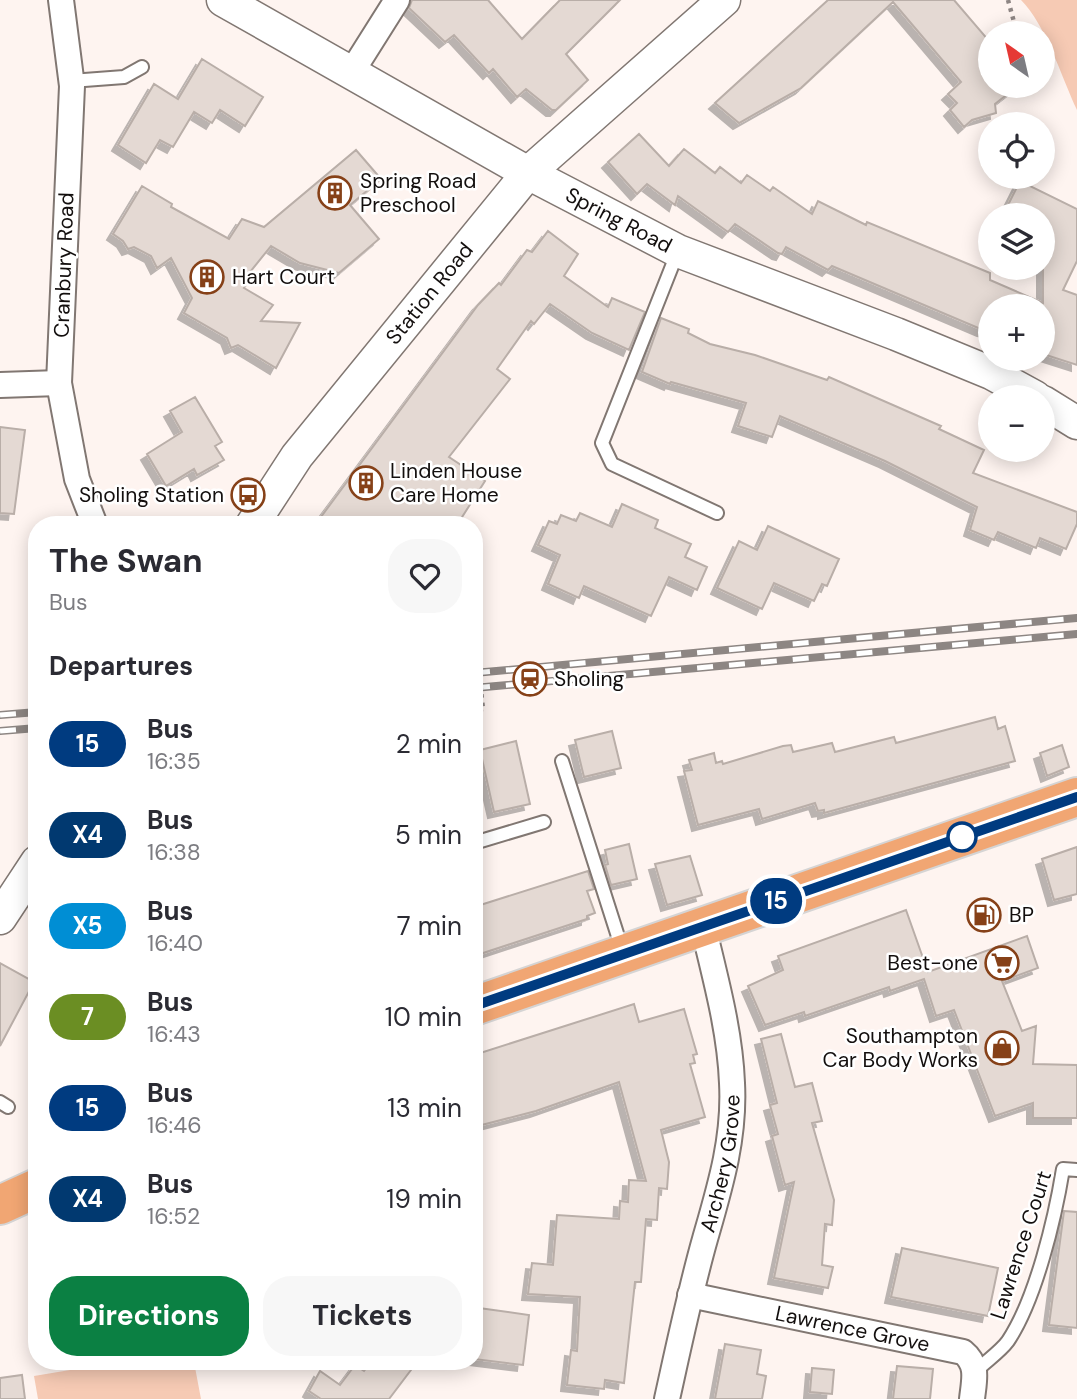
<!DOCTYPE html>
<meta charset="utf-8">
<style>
body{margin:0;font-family:"DM Sans",sans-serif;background:#f7f7f7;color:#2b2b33;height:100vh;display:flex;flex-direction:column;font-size:26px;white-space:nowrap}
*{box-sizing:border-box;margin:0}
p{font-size:23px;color:#7c7c81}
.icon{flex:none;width:38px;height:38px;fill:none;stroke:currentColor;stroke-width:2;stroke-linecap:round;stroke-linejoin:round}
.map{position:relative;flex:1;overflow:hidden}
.details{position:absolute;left:28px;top:516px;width:455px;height:854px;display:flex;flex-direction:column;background:#fff;border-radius:28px;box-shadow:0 4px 18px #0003}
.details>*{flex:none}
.badge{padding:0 14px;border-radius:23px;font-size:24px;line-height:46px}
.needle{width:46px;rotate:326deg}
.buttons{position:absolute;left:978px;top:21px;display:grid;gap:14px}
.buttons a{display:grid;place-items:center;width:77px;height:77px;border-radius:50%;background:#fff;box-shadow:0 4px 18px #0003;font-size:35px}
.map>.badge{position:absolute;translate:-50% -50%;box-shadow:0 0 0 4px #fff}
h2{padding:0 21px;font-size:26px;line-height:63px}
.round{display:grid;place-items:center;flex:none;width:74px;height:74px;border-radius:28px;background:#f7f7f7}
.overview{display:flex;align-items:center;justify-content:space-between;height:119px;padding:0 21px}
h1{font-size:33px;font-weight:700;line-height:52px}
.button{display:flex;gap:14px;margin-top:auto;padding:14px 21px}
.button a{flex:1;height:80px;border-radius:28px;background:#0b8043;color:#fff;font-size:28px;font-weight:700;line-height:80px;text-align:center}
.button a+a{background:#f7f7f7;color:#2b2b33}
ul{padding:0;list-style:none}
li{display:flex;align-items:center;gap:21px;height:91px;padding:0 21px}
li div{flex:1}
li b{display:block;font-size:26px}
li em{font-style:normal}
li .badge{min-width:77px;font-weight:700;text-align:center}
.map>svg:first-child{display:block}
.green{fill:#f6cab4}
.building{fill:#e4d9d3;stroke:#b9aea8;stroke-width:2;filter:url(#shadow)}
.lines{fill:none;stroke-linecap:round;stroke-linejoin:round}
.service-casing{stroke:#817772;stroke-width:16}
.minor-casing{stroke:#817772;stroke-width:28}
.tertiary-casing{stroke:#817772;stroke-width:35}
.primary-casing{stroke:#d5d4d4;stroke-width:42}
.path{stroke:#8e8684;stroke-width:4.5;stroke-dasharray:3.5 5;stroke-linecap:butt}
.service{stroke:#fff;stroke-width:12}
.minor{stroke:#fff;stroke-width:24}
.tertiary{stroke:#fff;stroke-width:32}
.primary{stroke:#f1a673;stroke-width:38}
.rail-casing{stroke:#8d8683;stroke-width:8}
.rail{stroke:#fff;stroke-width:5;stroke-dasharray:16;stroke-linecap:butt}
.path-bridge{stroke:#8e8684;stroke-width:4.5;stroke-dasharray:3.5 5;stroke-linecap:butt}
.line-casing{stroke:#fff;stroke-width:16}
.line{stroke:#003b80;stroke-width:10}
.stop-dot{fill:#fff;stroke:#003b80;stroke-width:3.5}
.labels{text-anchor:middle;stroke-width:5;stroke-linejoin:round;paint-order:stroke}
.poi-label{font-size:21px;fill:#130f0e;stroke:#fff;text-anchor:start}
.street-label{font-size:21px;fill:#130f0e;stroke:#fff}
</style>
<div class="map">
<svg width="1077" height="1399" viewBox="0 0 1077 1399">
<defs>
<filter id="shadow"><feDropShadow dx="-6" dy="6" stdDeviation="0" flood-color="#0004"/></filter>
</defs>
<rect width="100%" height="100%" fill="#fef4f0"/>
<path class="green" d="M1021 0H1077V110C1061 76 1046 25 1021 0Z
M118 1362H194L201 1399H38L34 1376Z"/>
<path class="building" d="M412 0H488L522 39 560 0H620L566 54 588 80 556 110H552L526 89 517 97 493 69 489 73 454 35 445 42 409 8Z
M828 0H954L990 42V86H1018L995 104 996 113 972 120 964 127 950 110 957 103 948 94 961 82 893 2 801 88 739 123 715 103Z
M202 59 263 97 245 126 220 110 212 123 194 112 173 147 160 140 146 163 118 145 154 84 178 99Z
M639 134 669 166 684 149 715 173 720 167 741 183 747 175 770 191 773 187 812 214 818 201 866 225 867 222 990 273V280L1043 303V215H1003L1020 181 1077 209V261L1063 290 1077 295V365L1043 354V306H990V331L983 330 832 266 828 270 786 247 782 254 778 253 735 224 728 232 678 196 675 205 647 184 637 194 608 162Z
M356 150 381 179 350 205 379 239 339 273 300 263 271 246 242 282 246 285 244 288 273 305 261 321 300 323 276 368 238 345 231 348 227 338 184 313 192 298 171 258 157 268 151 256 134 247 128 249 123 241 113 234 142 186 172 204 171 207 229 239 242 219 264 227Z
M548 231 578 254 564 276 608 307 612 298 645 312 629 350 592 333 550 304 534 324 531 321 497 369 510 379 449 457 485 481 457 525H315L478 305 499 283 501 285 527 250 532 252Z
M661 318 689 329 688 333 710 344 755 355 827 380 829 377 941 426 939 429 984 450 973 473 1077 512V524L1066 549 1040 538 1036 548 998 532 994 540 970 530 977 507 885 461 780 416 772 437 738 426 746 403 671 382 670 384 642 372Z
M195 397 222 442 215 446 224 460 197 475 194 469 166 486 147 454 182 432 170 411Z
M0 427 25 430 14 514 0 513Z
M622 504 658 520 655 528 691 544 685 557 707 567 697 590 669 577 651 616 584 586 579 598 548 584 560 555 538 545 549 521 557 524 561 515 576 521 580 513 612 527Z
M768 526 839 559 827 586 822 584 814 601 774 583 762 609 717 588 739 541 757 550Z
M995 717 998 729 1005 726 1015 761 824 813V810L818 811 815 803 762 819 759 809 698 825 684 771 692 770 689 760 714 753 716 763 722 761 723 764 783 746 791 745 793 752 832 743 835 752 894 737 896 743Z
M612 731 621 768 584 777 575 740Z
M516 741 530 804 494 812 480 750Z
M1062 745 1069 767 1047 776 1040 753Z
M629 844 637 879 611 885 605 865 608 864 605 850Z
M1077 847V894L1054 900 1042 859Z
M690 856 702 895 667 905 655 864Z
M588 871 594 889 587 891 595 913 587 916V919L474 956V907Z
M906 910 928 972 1027 936 1038 968 1002 981 1022 1031 1036 1026 1033 1064 1077 1065V1118H1033V1103L995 1116 954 1010 936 1016 924 979 890 991 889 987 805 1016 804 1012 765 1025 748 986 783 970 778 956Z
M0 963 34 982 0 1046Z
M634 1004 639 1022 684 1009 697 1054 693 1055 695 1063 690 1064 705 1117 661 1130 669 1162 667 1189 659 1188 657 1220 646 1219 641 1282H635L624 1383 605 1380 604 1389 567 1385 571 1350 577 1351 580 1297 528 1294 532 1263 553 1265 557 1215 619 1219 620 1201 628 1202 629 1180 646 1181 619 1082 536 1111 474 1127V1055Z
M781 1034 795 1087 812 1083 822 1121 812 1123 834 1200 832 1225 825 1224 822 1265 833 1267 828 1288 774 1278 794 1182 785 1185 772 1136 778 1134 770 1105 777 1103 761 1039Z
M1064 1211 1077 1212V1328L1049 1325Z
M902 1248 998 1268 988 1316 891 1297Z
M479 1308 529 1315 523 1365 474 1359Z
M725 1344 761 1350 757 1374 766 1376 762 1399H715Z
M371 1362H417L389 1399H321L309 1391 320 1371 340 1385 355 1365 364 1371Z
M897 1366 933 1369 930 1399H893Z
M812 1368 834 1370 832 1394 810 1392Z
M22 1375 25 1399H0V1378Z"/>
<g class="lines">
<defs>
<path id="service" d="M71 81 124 77 142 67
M678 251 602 443 612 464 717 513
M562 761 622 949
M474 843 544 822
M0 1102 8 1107
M976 1371C986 1361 1000 1352 1008 1341 1036 1299 1055 1218 1063 1169L1077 1170"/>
<g id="minor">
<path d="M61 0 72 86 59 383 77 479 95 525"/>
<path d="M351 73 397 0"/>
<path d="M0 385 59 383"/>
<path id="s1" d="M690 1295 963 1352C979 1365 974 1380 972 1399"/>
<path id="s2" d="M667 1399C679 1345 690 1292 705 1239 720 1187 735 1138 732 1083 730 1030 715 977 703 926"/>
</g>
<g id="tertiary">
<path id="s3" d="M223 0 528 173 678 251 896 334 991 373 1035 397"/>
<path d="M1043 402 1077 423"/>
<path id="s4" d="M252 525 297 456 528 173 724 0"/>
<path d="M0 918 37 862"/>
</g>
<path id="primary" d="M474 1006 1077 797
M0 1205 37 1188"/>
</defs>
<use href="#service" class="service-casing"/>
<use href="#minor" class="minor-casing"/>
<use href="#tertiary" class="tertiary-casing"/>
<use href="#primary" class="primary-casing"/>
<path class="path" d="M1008 0 1017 33
M474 652H477
M474 710 483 709"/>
<use href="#service" class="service"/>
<use href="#minor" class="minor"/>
<use href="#tertiary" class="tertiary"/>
<use href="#primary" class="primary"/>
<defs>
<path id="rail" d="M474 673 1077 618
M474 688 1077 634
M0 715 37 712
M0 731 37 728"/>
</defs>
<use href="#rail" class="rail-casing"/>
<use href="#rail" class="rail"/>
<path class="path-bridge" d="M477 652 483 709"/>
</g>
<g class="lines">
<defs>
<path id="line" d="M474 1006 1077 797"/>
</defs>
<use href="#line" class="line-casing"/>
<use href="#line" class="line"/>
</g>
<defs>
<symbol id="building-ring" viewBox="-11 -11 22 22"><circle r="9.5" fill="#fff" stroke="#864118" stroke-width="1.5"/><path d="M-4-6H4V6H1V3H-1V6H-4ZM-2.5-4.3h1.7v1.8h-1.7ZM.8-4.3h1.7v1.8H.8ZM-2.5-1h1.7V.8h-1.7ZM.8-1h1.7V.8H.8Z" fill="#864118"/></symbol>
<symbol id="bus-ring" viewBox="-11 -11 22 22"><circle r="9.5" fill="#fff" stroke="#864118" stroke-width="1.5"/><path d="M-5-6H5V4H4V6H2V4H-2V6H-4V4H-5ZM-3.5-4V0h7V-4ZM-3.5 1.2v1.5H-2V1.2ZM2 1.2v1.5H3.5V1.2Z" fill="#864118"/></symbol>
<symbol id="station-ring" viewBox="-11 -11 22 22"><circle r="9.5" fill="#fff" stroke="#864118" stroke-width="1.5"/><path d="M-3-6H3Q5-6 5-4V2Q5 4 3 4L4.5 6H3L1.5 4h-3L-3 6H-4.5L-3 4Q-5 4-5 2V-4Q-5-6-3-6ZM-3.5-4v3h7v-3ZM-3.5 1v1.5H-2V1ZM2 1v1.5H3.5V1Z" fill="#864118"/></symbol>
<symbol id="fuel-ring" viewBox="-11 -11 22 22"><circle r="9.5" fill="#fff" stroke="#864118" stroke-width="1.5"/><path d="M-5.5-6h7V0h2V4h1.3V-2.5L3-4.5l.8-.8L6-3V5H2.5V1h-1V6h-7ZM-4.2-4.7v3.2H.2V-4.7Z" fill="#864118"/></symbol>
<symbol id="supermarket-ring" viewBox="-11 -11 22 22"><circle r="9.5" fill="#fff" stroke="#864118" stroke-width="1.5"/><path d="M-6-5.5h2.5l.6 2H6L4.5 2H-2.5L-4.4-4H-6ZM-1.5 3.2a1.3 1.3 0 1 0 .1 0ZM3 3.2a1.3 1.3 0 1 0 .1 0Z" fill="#864118"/></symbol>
<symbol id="shop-ring" viewBox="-11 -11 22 22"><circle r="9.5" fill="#fff" stroke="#864118" stroke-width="1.5"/><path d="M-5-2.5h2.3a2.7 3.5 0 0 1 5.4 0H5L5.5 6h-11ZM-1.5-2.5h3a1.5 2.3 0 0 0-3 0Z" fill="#864118"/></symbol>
</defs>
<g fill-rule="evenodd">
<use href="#building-ring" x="316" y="174" width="38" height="38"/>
<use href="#building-ring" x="188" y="258" width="38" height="38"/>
<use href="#building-ring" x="347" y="464" width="38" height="38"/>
<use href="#bus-ring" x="229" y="476" width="38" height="38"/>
<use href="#station-ring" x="511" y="660" width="38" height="38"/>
<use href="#fuel-ring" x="965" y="896" width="38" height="38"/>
<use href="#supermarket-ring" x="983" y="944" width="38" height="38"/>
<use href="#shop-ring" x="983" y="1029" width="38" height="38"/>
</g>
<circle class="stop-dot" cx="962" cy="837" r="14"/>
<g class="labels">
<g class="poi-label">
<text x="360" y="188">Spring Road<tspan x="360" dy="24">Preschool</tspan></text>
<text x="232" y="284">Hart Court</text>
<text x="390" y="478">Linden House<tspan x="390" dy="24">Care Home</tspan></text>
<text x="224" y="502" text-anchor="end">Sholing Station</text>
<text x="554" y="686">Sholing</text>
<text x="1009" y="922">BP</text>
<text x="978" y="970" text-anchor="end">Best-one</text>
<text x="978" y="1043" text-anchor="end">Southampton<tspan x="978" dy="24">Car Body Works</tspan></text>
</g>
<g class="street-label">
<text dy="7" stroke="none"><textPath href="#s3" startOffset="453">Spring Road</textPath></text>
<text transform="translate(64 265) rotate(-88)" y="7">Cranbury Road</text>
<text dy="7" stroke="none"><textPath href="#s4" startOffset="292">Station Road</textPath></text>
<text dy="7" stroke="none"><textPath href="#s2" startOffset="242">Archery Grove</textPath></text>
<text transform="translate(1021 1245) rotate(-72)" y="7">Lawrence Court</text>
<text dy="7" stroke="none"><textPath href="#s1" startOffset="166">Lawrence Grove</textPath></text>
</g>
</g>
</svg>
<div class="buttons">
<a><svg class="needle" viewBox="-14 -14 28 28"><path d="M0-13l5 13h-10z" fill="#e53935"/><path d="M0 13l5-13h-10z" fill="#7c7c81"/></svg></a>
<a><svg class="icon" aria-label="locate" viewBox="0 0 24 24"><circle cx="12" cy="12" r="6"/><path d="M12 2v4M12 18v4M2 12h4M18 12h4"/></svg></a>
<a><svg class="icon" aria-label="layers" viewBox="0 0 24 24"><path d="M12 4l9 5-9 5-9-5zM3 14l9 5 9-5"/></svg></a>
<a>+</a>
<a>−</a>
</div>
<b class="badge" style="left:776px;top:901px;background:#003b80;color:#fff">15</b>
<section class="details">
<div class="overview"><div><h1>The Swan</h1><p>Bus</p></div><a class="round"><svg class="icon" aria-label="heart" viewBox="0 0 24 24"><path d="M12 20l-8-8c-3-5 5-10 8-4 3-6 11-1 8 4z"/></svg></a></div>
<h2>Departures</h2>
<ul>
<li><span class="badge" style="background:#003b80;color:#fff">15</span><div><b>Bus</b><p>16:35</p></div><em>2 min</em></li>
<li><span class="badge" style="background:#013970;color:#fff">X4</span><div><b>Bus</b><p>16:38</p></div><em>5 min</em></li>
<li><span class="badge" style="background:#008ed4;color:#fff">X5</span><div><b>Bus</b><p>16:40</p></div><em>7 min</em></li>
<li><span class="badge" style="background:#6b8e23;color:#fff">7</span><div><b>Bus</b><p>16:43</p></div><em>10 min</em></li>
<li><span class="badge" style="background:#003b80;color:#fff">15</span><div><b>Bus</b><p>16:46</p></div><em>13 min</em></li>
<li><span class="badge" style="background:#013970;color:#fff">X4</span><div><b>Bus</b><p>16:52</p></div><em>19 min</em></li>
</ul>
<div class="button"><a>Directions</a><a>Tickets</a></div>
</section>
</div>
